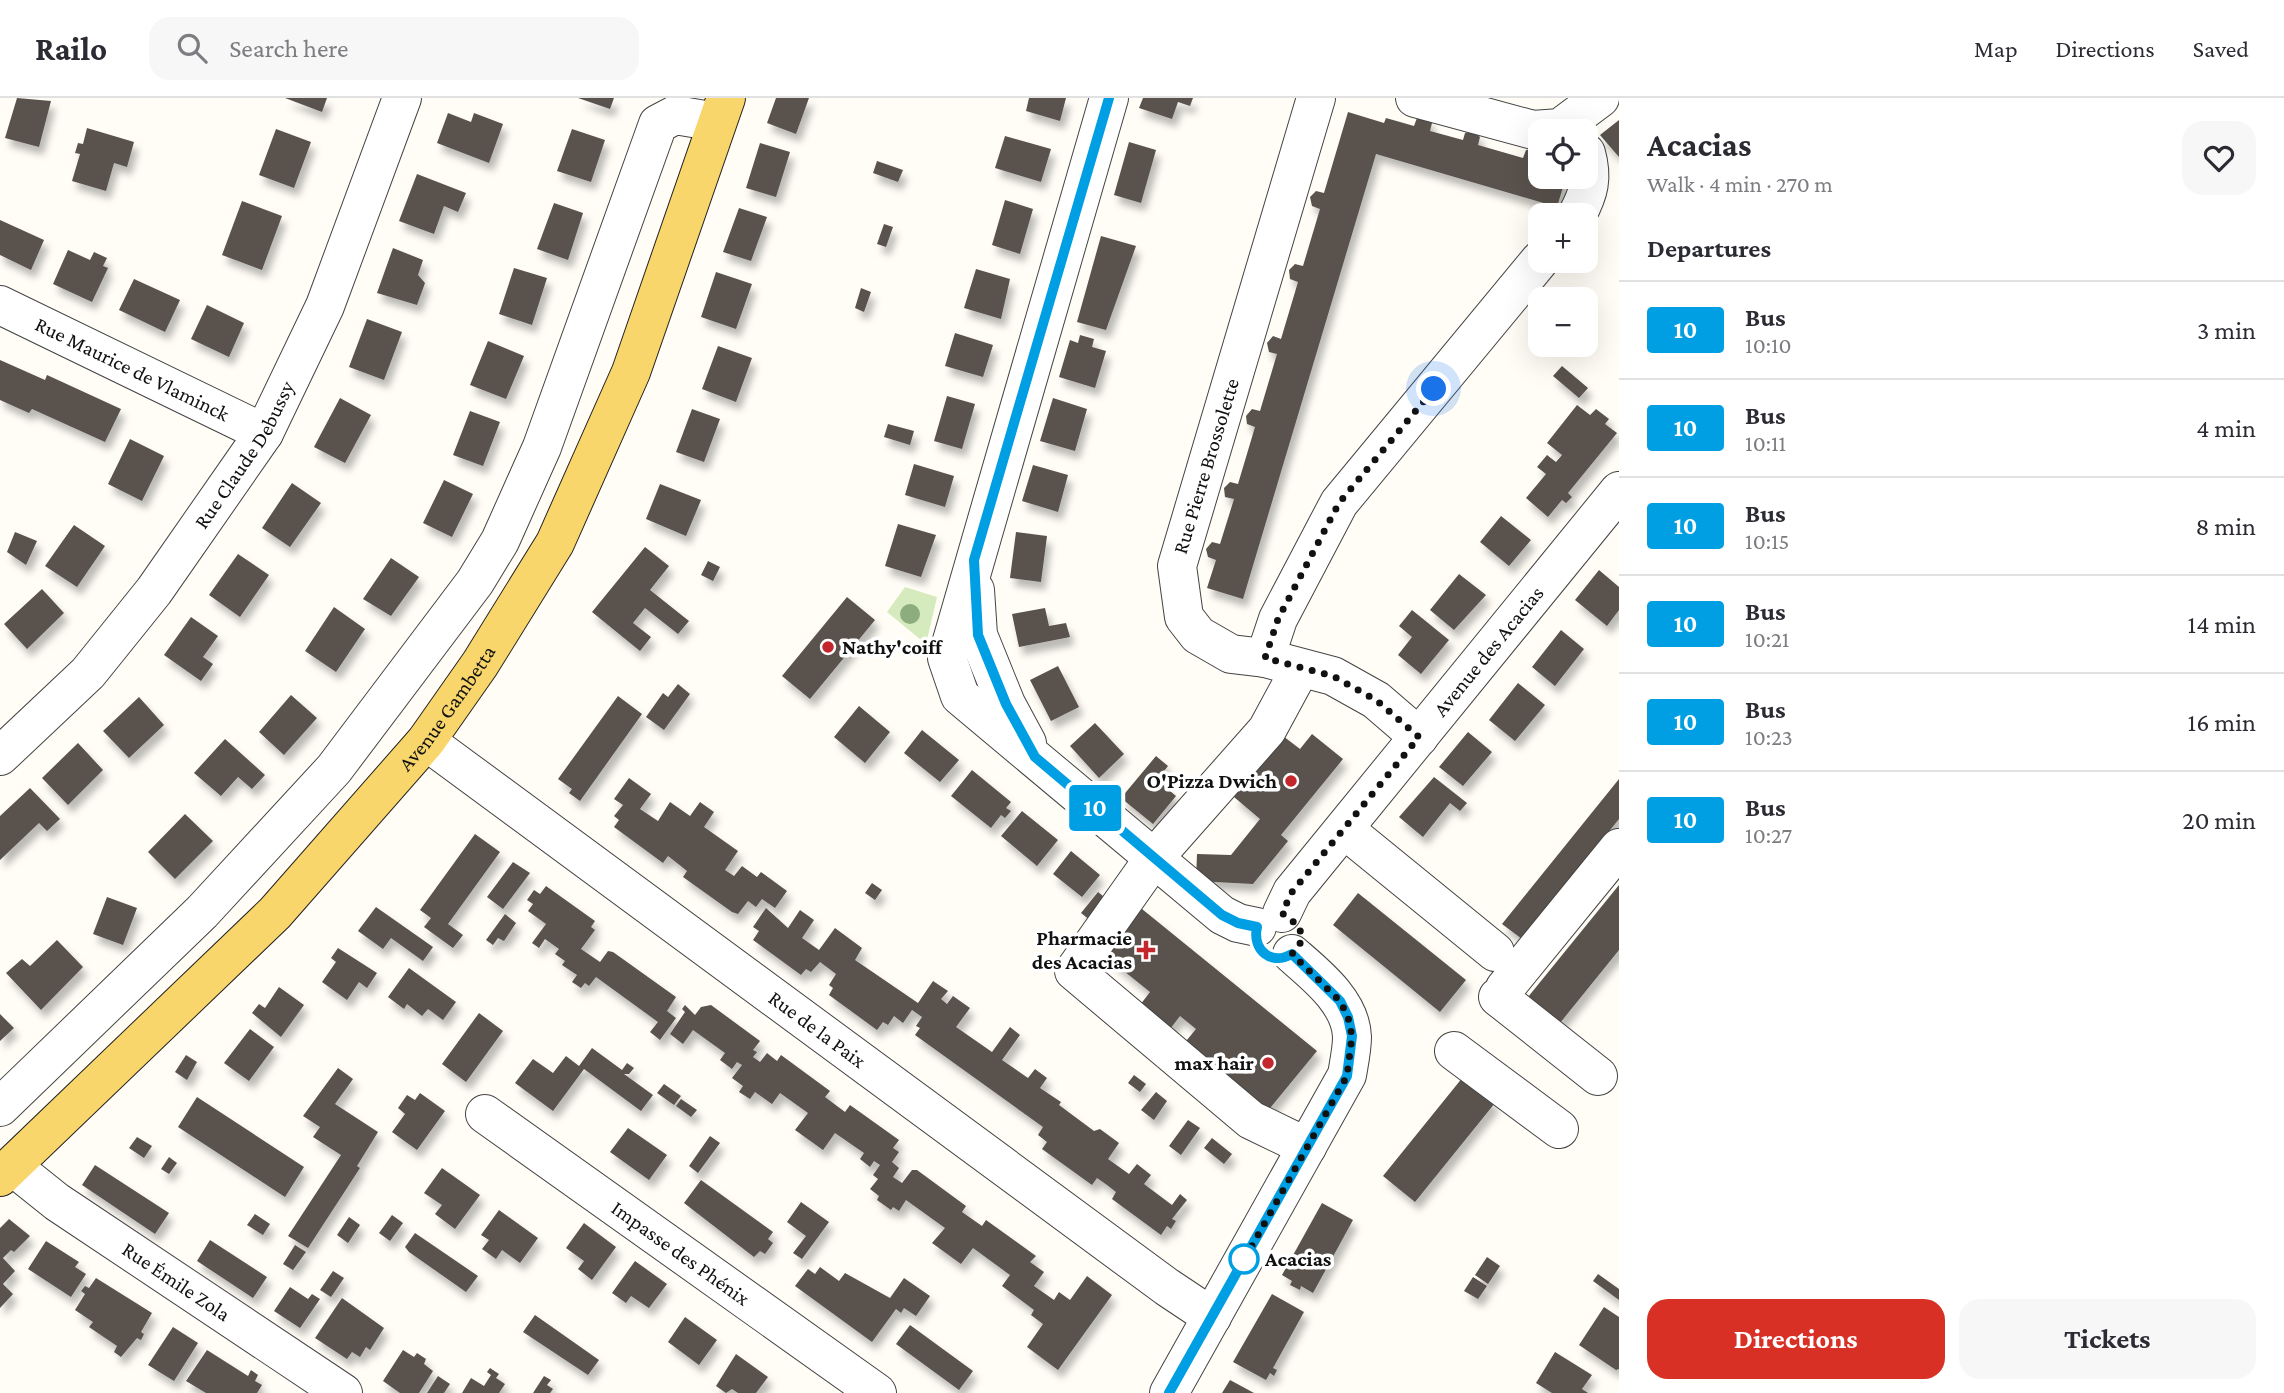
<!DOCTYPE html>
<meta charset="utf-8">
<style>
body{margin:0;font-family:"Crimson Pro",serif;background:#f7f7f7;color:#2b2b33;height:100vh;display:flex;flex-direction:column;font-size:26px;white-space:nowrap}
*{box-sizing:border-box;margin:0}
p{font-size:23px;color:#7c7c81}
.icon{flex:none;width:38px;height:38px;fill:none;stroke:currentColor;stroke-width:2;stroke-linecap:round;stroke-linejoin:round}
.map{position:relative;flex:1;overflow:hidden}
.details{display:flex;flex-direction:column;background:#fff;width:665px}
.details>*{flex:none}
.badge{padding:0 14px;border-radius:5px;font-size:24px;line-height:46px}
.buttons{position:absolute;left:1528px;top:21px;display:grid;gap:14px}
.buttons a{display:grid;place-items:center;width:70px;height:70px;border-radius:14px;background:#fff;box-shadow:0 7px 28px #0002;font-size:35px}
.you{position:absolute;width:35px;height:35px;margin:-18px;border:5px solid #fff;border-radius:50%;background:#1a73e8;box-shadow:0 0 0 10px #1a73e833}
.map>.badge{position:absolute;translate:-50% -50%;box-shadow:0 0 0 4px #fff}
h2{padding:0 28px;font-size:26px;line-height:63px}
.round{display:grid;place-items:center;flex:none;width:74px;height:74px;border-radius:21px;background:#f7f7f7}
.summary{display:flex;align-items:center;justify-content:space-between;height:119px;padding:0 28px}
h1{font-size:33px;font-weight:700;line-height:52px}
.button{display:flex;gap:14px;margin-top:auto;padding:14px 28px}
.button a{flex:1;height:80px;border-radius:21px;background:#d93025;color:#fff;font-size:28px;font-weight:700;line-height:80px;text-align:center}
.button a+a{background:#f7f7f7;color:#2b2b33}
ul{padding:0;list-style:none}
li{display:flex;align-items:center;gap:21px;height:98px;padding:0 28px;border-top:2px solid #e1e1e2}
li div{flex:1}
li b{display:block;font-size:26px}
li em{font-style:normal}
li .badge{min-width:77px;font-weight:700;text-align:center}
header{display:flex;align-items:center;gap:42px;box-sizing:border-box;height:98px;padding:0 35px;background:#fff;border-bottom:2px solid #e1e1e2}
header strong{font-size:33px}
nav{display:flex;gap:38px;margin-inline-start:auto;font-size:24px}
.search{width:490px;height:63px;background:#f7f7f7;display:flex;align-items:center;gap:18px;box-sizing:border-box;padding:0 24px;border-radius:21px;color:#7c7c81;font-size:26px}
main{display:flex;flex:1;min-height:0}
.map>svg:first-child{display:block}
.green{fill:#d5ebbd}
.building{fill:#5a524d;filter:url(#shadow)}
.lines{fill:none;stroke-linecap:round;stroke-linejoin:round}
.minor-casing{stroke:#444;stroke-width:40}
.major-casing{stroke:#222;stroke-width:40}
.minor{stroke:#fff;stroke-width:38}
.major{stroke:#f9d66b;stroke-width:38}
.tree{fill:#8dad7f}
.line-casing{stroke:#fff;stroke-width:16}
.line{stroke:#009fe3;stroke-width:10}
.walk{stroke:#111;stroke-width:7;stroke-dasharray:0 12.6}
.poi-dot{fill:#c4262e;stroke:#fff;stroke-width:2.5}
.stop-dot{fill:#fff;stroke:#009fe3;stroke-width:3.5}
.labels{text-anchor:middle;stroke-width:7;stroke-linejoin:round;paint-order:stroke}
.street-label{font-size:21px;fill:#111;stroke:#fff}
.poi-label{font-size:21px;font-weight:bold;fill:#111;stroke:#fff;text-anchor:end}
.stop-label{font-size:21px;font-weight:bold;fill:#111;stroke:#fff;text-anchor:start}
</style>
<header>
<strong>Railo</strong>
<div class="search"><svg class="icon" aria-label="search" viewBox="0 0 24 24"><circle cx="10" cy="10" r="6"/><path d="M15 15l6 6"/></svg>Search here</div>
<nav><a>Map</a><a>Directions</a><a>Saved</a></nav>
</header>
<main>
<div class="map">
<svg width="1619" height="1295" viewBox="0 0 1619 1295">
<defs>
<filter id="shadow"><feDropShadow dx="4.5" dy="8" stdDeviation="3.5" flood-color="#0004"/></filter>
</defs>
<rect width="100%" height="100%" fill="#fffdf5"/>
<path class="green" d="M905 489 937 499 926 546 887 514Z"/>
<path class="building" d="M17 0 51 3 39 49 5 40Z
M285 0H327L322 14Z
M578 0H614L610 11Z
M776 0H809L796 36 767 25Z
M1029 0H1066L1060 23 1026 13Z
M1143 0H1193L1190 8 1178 4 1172 21 1139 10Z
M1348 14 1384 25 1386 20 1414 28 1417 20 1426 19 1432 25 1430 33 1463 42 1465 35 1474 33 1480 39 1478 47 1523 60 1526 52 1534 51 1540 57V79H1566L1557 109 1376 56 1243 501 1207 490 1216 462 1208 459 1206 451 1212 444 1220 446 1234 401 1225 399 1224 390 1230 384 1238 386 1255 329 1247 326 1246 318 1252 311 1260 313 1277 256 1269 254 1267 245 1273 238 1281 241 1298 184 1290 181 1289 172 1295 166 1303 168 1320 111 1312 108 1310 99 1316 93 1324 95Z
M448 15 471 24 474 15 503 26 489 65 437 45Z
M1619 22V59L1600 37Z
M87 30 134 44 127 69 114 65 106 93 72 83 80 56 75 55 78 45 83 46Z
M276 31 311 44 294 90 259 77Z
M572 31 605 42 591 84 557 73Z
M1005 38 1051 51 1041 84 995 70Z
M1129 44 1156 52 1141 105 1114 97Z
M760 45 790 54 776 99 746 90Z
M877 63 903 72 898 84 873 75Z
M417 76 466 95 458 114 444 108 434 136 399 123Z
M1005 102 1033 111 1020 156 992 147Z
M242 103 282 118 262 172 222 157Z
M554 105 583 115 568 162 537 151Z
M739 110 767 119 751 163 723 154Z
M0 122 44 142 31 172 0 157Z
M884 126 893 129 886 149 877 146Z
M1101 138 1136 148 1106 232 1077 224Z
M393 150 423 162 418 177 425 185 417 207 377 195Z
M68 152 90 162 94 154 107 160 103 168 108 170 92 204 53 186Z
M514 170 547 180 532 227 499 216Z
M976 171 1010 181 1001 221 964 210Z
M716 174 752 186 736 231 701 219Z
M134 181 180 202 165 234 119 212Z
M861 190 871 194 864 214 855 210Z
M207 207 244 225 229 259 191 241Z
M367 221 402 234 384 282 349 269Z
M955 235 993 247 983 279 945 268Z
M1080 237 1094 241 1092 249 1106 253 1095 290 1059 279 1070 242 1078 245Z
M488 243 524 258 506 301 470 287Z
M718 248 752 260 736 304 702 291Z
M0 262 45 282 47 277 121 311 105 344 32 311 29 315 0 302Z
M1562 268 1588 290 1579 300 1553 278Z
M947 298 975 306 962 351 934 343Z
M340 300 371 317 345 365 314 349Z
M1053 300 1087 311 1075 353 1040 343Z
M1577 307 1590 317 1596 311 1609 321 1605 326 1617 335 1568 395 1572 399 1566 405 1562 402 1548 419 1526 400 1546 376 1537 369 1547 357 1556 364 1562 357 1547 345Z
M692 311 720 321 704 364 676 354Z
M470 313 500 324 483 368 453 357Z
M888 326 914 333 910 347 884 339Z
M130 341 164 358 142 403 108 386Z
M914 366 954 378 945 409 905 397Z
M1033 367 1068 377 1058 414 1022 403Z
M444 382 473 396 452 439 423 425Z
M292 385 321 405 290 449 262 430Z
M660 386 701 402 686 438 646 421Z
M1501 418 1531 442 1509 468 1480 444Z
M898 426 936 437 921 479 885 468Z
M74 427 105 448 77 489 45 468Z
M15 434 37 443 26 467 7 454Z
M1016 434 1047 438 1041 484 1010 480Z
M645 449 669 468 650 492 689 523 678 536 645 510 633 525 651 539 640 553 592 514Z
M238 456 269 477 240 519 209 497Z
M391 460 419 479 391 518 363 501Z
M708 463 720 469 713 483 701 477Z
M1599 472 1619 489V512L1607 528 1575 502Z
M1459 476 1486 497 1454 532 1430 512Z
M42 491 64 515 27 551 4 526Z
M847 499 875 522 810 601 782 578Z
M334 509 365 531 336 574 305 553Z
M1045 510 1049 528 1066 525 1070 539 1019 549 1012 516Z
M1412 512 1449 542 1421 576 1398 557 1412 539 1399 528Z
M191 519 218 538 203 559 213 566 201 583 164 557Z
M1561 532 1584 551 1555 588 1532 569Z
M1058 568 1079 609 1051 623 1030 582Z
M1518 585 1545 607 1515 643 1489 622Z
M678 586 690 596 664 632 646 619 663 595 668 599Z
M291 597 317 620 284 657 259 634Z
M618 598 642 616 580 703 569 695 572 691 558 681Z
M139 599 164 627 129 660 103 633Z
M859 608 890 634 865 665 834 639Z
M1095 625 1124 656 1099 680 1070 648Z
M922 632 959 662 940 684 904 655Z
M1468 634 1492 654 1463 688 1439 669Z
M1312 636 1343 661 1281 737 1288 743 1253 786 1196 783 1197 756 1231 757 1260 721 1234 699 1283 638 1300 651Z
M225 641 265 677 252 691 238 679 221 698 194 675Z
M78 645 103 672 68 707 42 680Z
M1156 658 1168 668 1157 682 1176 698 1153 726 1121 700Z
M972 672 1011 704 1006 710 1011 713 1005 720 1001 717 991 730 951 698Z
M1434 679 1467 705 1460 713 1450 705 1423 739 1399 719Z
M629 680 651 696 640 711 658 723 670 704 690 718 700 704 714 714 704 729 738 753 725 772 734 778 742 768 757 779 761 774 787 793 775 810 762 801 756 809 748 803 738 816 732 814 683 779 687 773 677 765 668 758 663 765 614 729 619 722 614 718 623 707 614 701Z
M1619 681V721L1522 841 1502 826Z
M30 690 60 721 47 733 39 725 0 762V718Z
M1022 713 1058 742 1037 768 1001 738Z
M185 716 213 743 175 781 148 754Z
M475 736 500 754 448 826 463 837 453 850 424 829 431 820 420 812Z
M1071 753 1100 777 1082 799 1053 776Z
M513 764 530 775 503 811 487 799Z
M872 785 882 792 875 802 865 795Z
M1619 787V852L1560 925 1528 899Z
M546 788 595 823 591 829 595 832 581 851 600 864 608 853 613 854 676 899 667 913 676 920 660 942 650 934 658 924 596 879 589 888 585 885 581 890 572 884 577 877 562 867 565 863 555 856 559 851 545 841 539 850 532 845 546 826 528 813 533 806 527 802 534 792 540 796Z
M1098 794 1108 802 1091 823 1081 815Z
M1358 795 1466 882 1440 914 1333 827Z
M107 799 137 810 123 847 93 836Z
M376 809 433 849 423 863 391 840 383 851 358 833Z
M766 810 788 830 800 812 814 822 802 840 819 852 835 830 862 850 855 862 918 905 933 883 948 893 941 901 947 906 953 898 970 910 956 929 992 954 1010 929 1020 937 1002 962 1028 980 1035 971 1047 980 1040 990 1061 1004 1059 1007 1094 1033 1100 1031 1119 1045 1108 1061 1129 1076 1137 1066 1151 1077 1144 1086 1172 1107 1180 1096 1187 1102 1172 1121 1176 1123 1171 1131 1167 1128 1161 1137 1112 1101 1116 1094 1107 1087 1097 1080 1092 1087 1042 1051 1047 1044 1038 1037 1043 1029 915 937 920 930 916 928 922 919 912 912 903 925 894 918 888 927 883 924 877 932 829 897 833 890 829 887 836 876 820 864 811 874 806 871 801 877 753 842 759 833 753 829Z
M1142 811 1317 953 1266 1015 1182 948 1196 931 1180 918 1167 935 1137 911 1150 894 1104 857Z
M505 816 516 825 504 843 498 840 493 847 486 842Z
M57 842 83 869 41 912 6 875 22 861 30 868Z
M338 850 377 875 367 890 359 884 347 902 322 884 336 864 331 860Z
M409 870 456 904 443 922 428 911 422 918 407 906 404 911 388 899Z
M279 889 304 907 281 939 252 915 259 906 265 910Z
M685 907 695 917 701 909 711 907 760 943 753 952 757 954 753 959 760 964 767 955 777 963 781 957 830 993 825 999 845 1014 850 1007 899 1042 893 1050 899 1054 892 1064 899 1070 893 1079 902 1085 912 1072H917L966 1108 962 1114 982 1128 986 1122 1036 1158 1030 1164 1044 1174 1034 1188 1054 1202 1059 1194 1070 1202 1087 1178 1112 1197 1058 1272 1027 1249 1043 1226 1031 1217 1034 1212 1002 1188 1010 1177 973 1150 961 1166 932 1145 945 1130 906 1102 899 1113 893 1109 891 1112 877 1102 879 1098 870 1091 878 1081 873 1077 880 1067 874 1063 870 1069 860 1061 864 1055 835 1035 823 1052 795 1032 808 1015 780 995 772 1006 755 994 750 1001 739 994 743 988 732 980 742 967 737 964 732 971 720 962 725 955 693 932 683 946 670 936 685 914 682 911Z
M479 915 503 933 466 984 442 966Z
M0 916 14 930 0 943Z
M250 931 274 949 249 983 224 965Z
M592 950 622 972 627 965 634 970 629 976H624L653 997 641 1013 584 971 553 1013 515 985 533 961 553 975 566 958 579 968Z
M186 957 197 964 187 982 175 974Z
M338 970 353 981 335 1006 378 1034 357 1068 360 1070 308 1150 288 1138 341 1057 313 1039 320 1029 303 1018Z
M1134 977 1146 986 1140 994 1128 985Z
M1463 979 1495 1005 1415 1104 1383 1078Z
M664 986 681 998 674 1007 657 995Z
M1156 994 1167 1003 1154 1022 1141 1012Z
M420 995 445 1013 417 1052 392 1034 405 1016 398 1010 407 997 415 1002Z
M197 999 304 1069 285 1099 178 1029Z
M681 1001 697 1012 691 1019 676 1008Z
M1188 1022 1200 1030 1181 1057 1169 1048Z
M628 1030 667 1057 649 1082 610 1054Z
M710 1038 720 1045 698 1075 689 1068Z
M137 1039 152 1048 144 1060 129 1050Z
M1212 1040 1232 1056 1224 1066 1204 1050Z
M169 1059 177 1065 169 1076 161 1071Z
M95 1067 169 1115 155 1136 82 1087Z
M442 1070 480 1097 455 1131 435 1116 442 1107 424 1095Z
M701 1082 773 1134 768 1141 773 1145 765 1156 760 1153 754 1159 684 1105Z
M801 1104 829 1124 802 1161 793 1155 806 1138 787 1124Z
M1322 1105 1353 1122 1313 1195 1301 1188 1300 1192 1290 1187 1292 1183 1282 1177Z
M499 1112 538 1140 520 1165 502 1152 496 1161 482 1151 489 1142 481 1137Z
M255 1116 270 1126 263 1137 247 1127Z
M392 1117 403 1125 390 1143 379 1135Z
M349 1119 360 1127 348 1145 337 1137Z
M9 1121 30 1138 14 1154 11 1152 3 1160 15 1173 3 1186 13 1196 0 1210V1130Z
M584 1125 616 1149 592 1182 578 1171 584 1163 566 1150Z
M415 1135 478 1178 466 1194 409 1154 405 1149Z
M210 1142 267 1179 253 1200 197 1163Z
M46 1143 79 1164 75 1169 86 1176 71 1199 28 1171Z
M295 1147 306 1154 293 1172 283 1166Z
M1487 1159 1500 1168 1488 1186 1475 1177Z
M635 1163 667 1186 649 1210 631 1198 626 1205 612 1195Z
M820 1169 839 1183 845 1175 890 1200 904 1180 930 1198 916 1218 904 1210 901 1215 896 1211 872 1244 795 1188 808 1171 815 1176Z
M333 1173 344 1180 331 1199 320 1192Z
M1598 1176 1619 1191V1202L1593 1183Z
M1473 1179 1487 1188 1478 1201 1464 1193Z
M96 1180 152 1215 141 1234 144 1236 141 1242 137 1240 121 1259 114 1254 117 1248 89 1229 93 1224 75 1212 85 1196 81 1193 85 1188 89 1190Z
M290 1189 308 1201 312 1196 320 1201 300 1230 274 1213Z
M1272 1196 1304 1214 1273 1270 1277 1272 1274 1278 1270 1275 1266 1282 1233 1264Z
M342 1200 384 1230 370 1252 366 1249 360 1259 352 1254 347 1261 315 1240Z
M1604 1209 1619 1219V1271L1616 1272 1579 1247Z
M535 1217 599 1262 588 1277 523 1234Z
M685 1219 717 1242 699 1267 668 1244Z
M910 1227 973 1273 959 1292 896 1246Z
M173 1229 198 1245 174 1283 148 1267Z
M207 1252 248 1278 251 1272 258 1277 255 1283 262 1287 257 1295H206L186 1283Z
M403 1252 414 1259 417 1255 426 1261 424 1266 433 1273 419 1295H400L383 1283Z
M1555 1254 1592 1277 1582 1291 1588 1295H1552L1536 1285Z
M736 1256 768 1279 756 1295H738L732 1291 726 1295 716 1288Z
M490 1270 499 1276 496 1280 505 1286 499 1295H462L471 1280 484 1288 491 1277 487 1274Z
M438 1278 450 1286 444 1295H427Z
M544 1278 551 1282 547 1287 553 1291 550 1295H533Z
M1230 1282 1254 1295H1222Z"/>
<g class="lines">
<defs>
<g id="minor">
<path d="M1109 0 947 560 960 598 1222 817 1238 825 1257 829"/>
<path d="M1316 0 1177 468 1184 519 1198 537 1231 556 1265 560 1333 578 1376 602 1419 639"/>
<path d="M1415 0 1533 32 1560 30 1600 0"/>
<path d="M1577 117C1589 95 1593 80 1586 55"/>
<path id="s1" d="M0 207 264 335"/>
<path d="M975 492 978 537 1006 606 1027 645"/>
<path d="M1265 560 1278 521 1339 405 1540 162"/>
<path d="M1300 571 1267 632 1154 760 1074 873 1251 1022 1307 1049"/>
<path id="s2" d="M426 643 1167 1189 1212 1219"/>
<path id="s3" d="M0 658 88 575 154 493 264 335 325 208 402 0"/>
<path d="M1344 731 1495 854"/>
<path id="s4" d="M1282 815 1292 794 1619 393"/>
<path d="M1505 890 1619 750"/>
<path d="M1498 899 1598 978"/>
<path d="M1454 953 1559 1031"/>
<path d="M0 1009 202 814 334 671 475 484 500 443 542 349 658 26 675 17 717 24"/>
<path id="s5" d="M485 1016 877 1295"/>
<path id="s6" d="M12 1068 57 1104 343 1295"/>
<path d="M1169 1295 1347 977C1349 965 1352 951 1352 939 1351 904 1316 877 1292 856"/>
</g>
<g id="major">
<path id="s7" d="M0 1079 275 815 426 643 480 566 555 445 631 274 726 0"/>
</g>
</defs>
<use href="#minor" class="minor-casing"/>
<use href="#major" class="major-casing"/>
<use href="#minor" class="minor"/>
<use href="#major" class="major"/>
</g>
<circle class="tree" cx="910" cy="516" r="10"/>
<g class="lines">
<defs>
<path id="line" d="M1109 0 974 462 978 537 1006 606 1035 659 1222 817 1238 825 1257 829C1252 852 1271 868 1292 856L1340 903 1348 919 1352 938 1347 978 1169 1295"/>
</defs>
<use href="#line" class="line-casing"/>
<use href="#line" class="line"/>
<path class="walk" d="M1244 1161 1239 1171 1347 978 1352 938 1348 919 1340 903 1292 856 1301 844 1300 829 1282 815 1292 794 1419 639 1376 602 1333 578 1265 560 1278 521 1339 405 1434 291"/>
</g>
<g class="poi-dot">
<circle cx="828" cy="549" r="7"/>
<circle cx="1291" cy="683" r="7"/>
<path d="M1142.5 841.5h7v7h7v7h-7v7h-7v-7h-7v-7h7z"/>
<circle cx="1268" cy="965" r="7"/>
</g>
<circle class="stop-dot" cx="1244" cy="1161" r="14"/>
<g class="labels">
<g class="street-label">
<text dy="7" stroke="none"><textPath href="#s1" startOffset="147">Rue Maurice de Vlaminck</textPath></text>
<text dy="7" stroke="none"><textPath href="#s3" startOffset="390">Rue Claude Debussy</textPath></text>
<text transform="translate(1206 368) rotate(-73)" y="7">Rue Pierre Brossolette</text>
<text dy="7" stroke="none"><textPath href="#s4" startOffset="334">Avenue des Acacias</textPath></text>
<text dy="7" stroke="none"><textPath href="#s7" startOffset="649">Avenue Gambetta</textPath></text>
<text dy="7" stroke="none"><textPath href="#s2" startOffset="486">Rue de la Paix</textPath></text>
<text dy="7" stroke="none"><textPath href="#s5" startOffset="240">Impasse des Phénix</textPath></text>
<text dy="7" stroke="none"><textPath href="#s6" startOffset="201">Rue Émile Zola</textPath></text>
</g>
<g class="poi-label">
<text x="842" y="556" text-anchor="start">Nathy'coiff</text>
<text x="1277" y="690">O'Pizza Dwich</text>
<text x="1132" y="847">Pharmacie<tspan x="1132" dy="24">des Acacias</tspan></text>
<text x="1254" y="972">max hair</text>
</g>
<g class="stop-label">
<text x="1265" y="1168">Acacias</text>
</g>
</g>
</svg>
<div class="buttons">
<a><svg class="icon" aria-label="locate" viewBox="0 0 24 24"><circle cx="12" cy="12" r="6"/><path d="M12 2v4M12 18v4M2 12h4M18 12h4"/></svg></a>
<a>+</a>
<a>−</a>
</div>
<div class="you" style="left:1434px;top:291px"></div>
<b class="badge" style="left:1095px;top:710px;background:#009fe3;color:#fff">10</b>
</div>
<section class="details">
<div class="summary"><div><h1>Acacias</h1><p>Walk · 4 min · 270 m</p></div><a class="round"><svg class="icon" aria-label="heart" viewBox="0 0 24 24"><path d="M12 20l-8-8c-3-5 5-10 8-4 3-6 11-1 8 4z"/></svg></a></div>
<h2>Departures</h2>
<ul>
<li><span class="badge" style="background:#009fe3;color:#fff">10</span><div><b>Bus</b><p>10:10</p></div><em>3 min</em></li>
<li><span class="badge" style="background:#009fe3;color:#fff">10</span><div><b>Bus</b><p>10:11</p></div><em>4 min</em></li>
<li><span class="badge" style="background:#009fe3;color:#fff">10</span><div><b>Bus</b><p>10:15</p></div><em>8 min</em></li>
<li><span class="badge" style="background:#009fe3;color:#fff">10</span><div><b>Bus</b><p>10:21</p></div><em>14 min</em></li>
<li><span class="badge" style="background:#009fe3;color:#fff">10</span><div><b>Bus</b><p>10:23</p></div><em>16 min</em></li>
<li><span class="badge" style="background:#009fe3;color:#fff">10</span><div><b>Bus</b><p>10:27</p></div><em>20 min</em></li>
</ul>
<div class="button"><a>Directions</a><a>Tickets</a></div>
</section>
</main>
